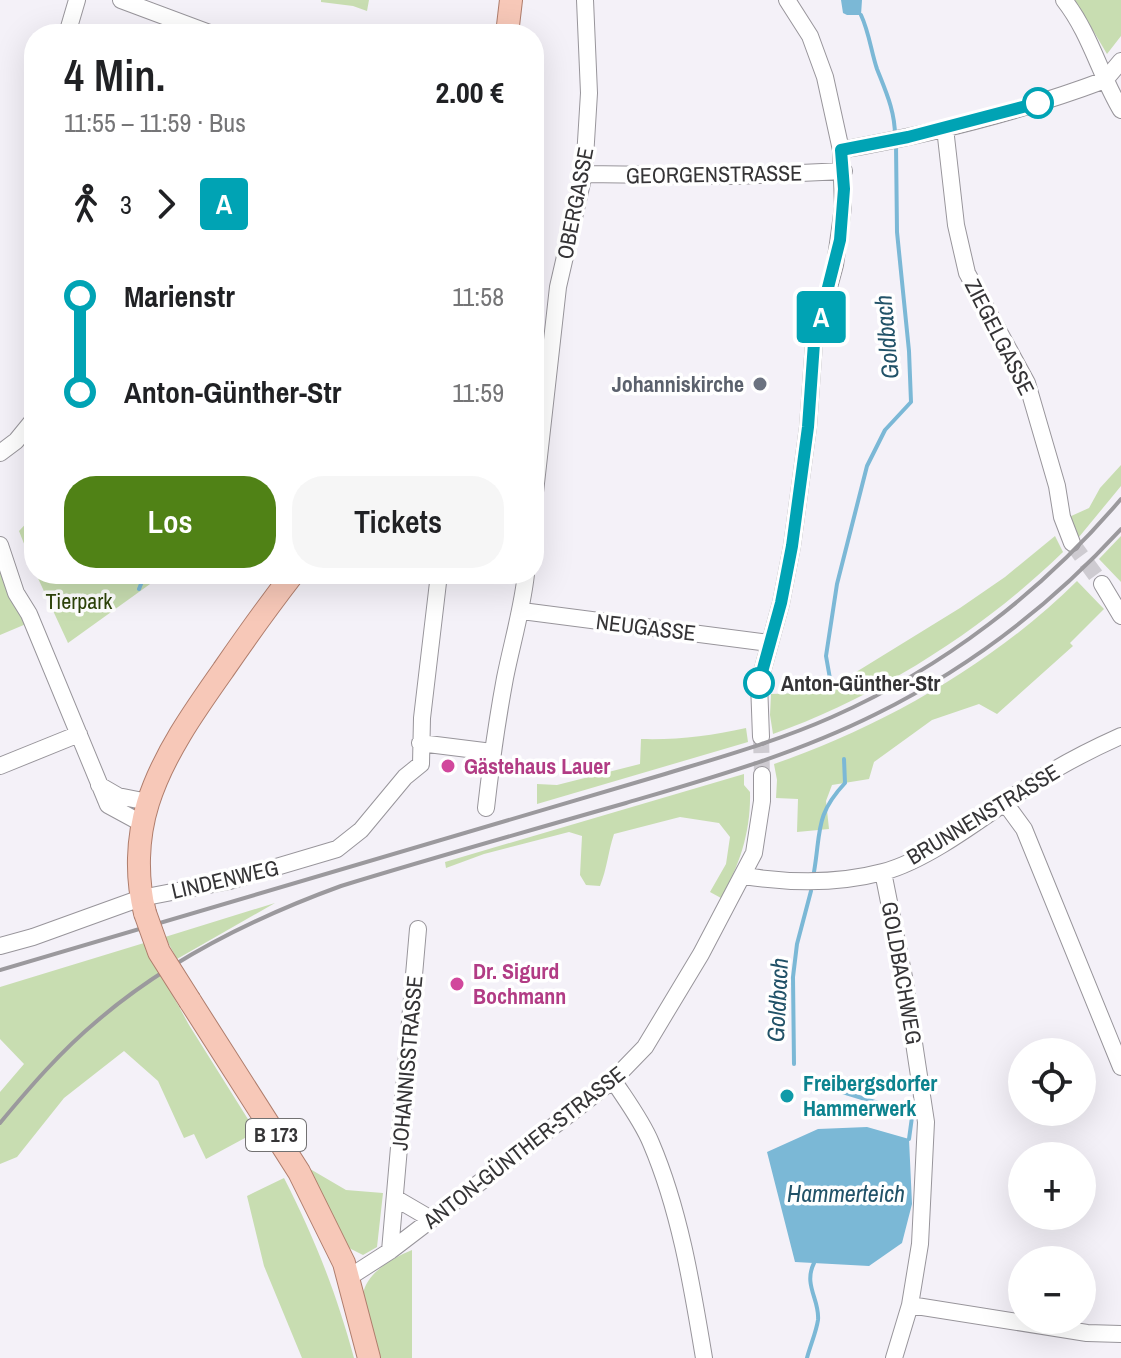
<!DOCTYPE html>
<html lang="de">
<meta charset="utf-8">
<style>
body{margin:0;font-family:"Archivo Narrow",sans-serif;background:#f6f6f6;color:#202124;height:100vh;display:flex;flex-direction:column;font-size:30px;white-space:nowrap}
*{box-sizing:border-box;margin:0}
p{font-size:26px;color:#757577}
.icon{flex:none;width:44px;height:44px;fill:none;stroke:currentColor;stroke-width:2;stroke-linecap:round;stroke-linejoin:round}
.map{position:relative;flex:1;overflow:hidden}
.sheet{position:absolute;left:24px;top:24px;width:520px;height:560px;display:flex;flex-direction:column;background:#fff;border-radius:32px;box-shadow:0 8px 32px #0002}
.sheet>*{flex:none}
.badge{padding:0 16px;border-radius:6px;font-size:28px;line-height:52px}
.controls{position:absolute;left:1008px;top:1038px;display:grid;gap:16px}
.controls a{display:grid;place-items:center;width:88px;height:88px;border-radius:50%;background:#fff;box-shadow:0 8px 32px #0002;font-size:40px}
.map>.badge{position:absolute;translate:-50% -50%;box-shadow:0 0 0 4px #fff}
.legs{display:flex;align-items:center;gap:12px;height:88px;padding:0 40px;font-size:26px}
.legs p{margin-inline-start:auto}
.overview{display:flex;align-items:center;justify-content:space-between;height:136px;padding:0 40px}
h1{font-size:44px;font-weight:600;line-height:60px}
.cta{display:flex;gap:16px;margin-top:auto;padding:16px 40px}
.cta a{flex:1;height:92px;border-radius:32px;background:#508216;color:#fff;font-size:32px;font-weight:600;line-height:92px;text-align:center}
.cta a+a{background:#f6f6f6;color:#202124}
ul{padding:0 40px;list-style:none}
li{display:flex;align-items:center;gap:28px;height:96px;font-size:30px}
li i{display:grid;place-items:center;width:12px;height:100%;margin:0 10px;background:currentColor}
li i::after{content:'';width:20px;height:20px;margin:-10px;border:6px solid;border-radius:50%;background:#fff}
li p{margin-inline-start:auto}
li:first-child i{background:linear-gradient(#0000 50%,currentColor 0)}
li:last-child i{background:linear-gradient(currentColor 50%,#0000 0)}
.map>svg:first-child{display:block}
.green{fill:#c8ddb1}
.water{fill:#7bb8d6}
.lines{fill:none;stroke-linecap:round;stroke-linejoin:round}
.stream{stroke:#7bb8d6;stroke-width:4}
.minor-tunnel{stroke:#cecbd1;stroke-width:16;stroke-dasharray:16 8;stroke-linecap:butt}
.minor-casing{stroke:#98959b;stroke-width:18}
.major-casing{stroke:#af7d6c;stroke-width:24}
.minor{stroke:#fff;stroke-width:16}
.major{stroke:#f7c8b8;stroke-width:22}
.rail{stroke:#9b999d;stroke-width:4}
.major-bridge-casing{stroke:#af7d6c;stroke-width:24;stroke-linecap:butt}
.major-bridge{stroke:#f7c8b8;stroke-width:22}
.line-1-casing{stroke:#fff;stroke-width:18}
.line-1{stroke:#00a3b4;stroke-width:12}
.stop-1-dot{fill:#fff;stroke:#00a3b4;stroke-width:4}
.worship-dot{fill:#6b7280;stroke:#fff;stroke-width:3}
.hotel-dot{fill:#d1479c;stroke:#fff;stroke-width:3}
.culture-dot{fill:#0f9aa8;stroke:#fff;stroke-width:3}
.labels{text-anchor:middle;stroke-width:7;stroke-linejoin:round;paint-order:stroke}
.shield{fill:#fff;stroke:#727172;stroke-width:2}
.shield-label{font-size:20px;font-weight:bold;fill:#353436}
.street-label{font-size:22px;fill:#353436;stroke:#fff}
.worship-label{font-size:22px;font-weight:bold;fill:#5b616d;stroke:#fff;text-anchor:end}
.park-label{font-size:22px;fill:#2e440a;stroke:#fff}
.stop-label{font-size:22px;font-weight:bold;fill:#353436;stroke:#fff;text-anchor:start}
.hotel-label{font-size:22px;font-weight:bold;fill:#b23c85;stroke:#fff;text-anchor:start}
.culture-label{font-size:22px;font-weight:bold;fill:#0d838f;stroke:#fff;text-anchor:start}
.water-label{font-size:24px;font-style:italic;fill:#215268;stroke:#fff}
</style>
<div class="map">
<svg width="1121" height="1358" viewBox="0 0 1121 1358">
<rect width="100%" height="100%" fill="#f4f1f8"/>
<path class="green" d="M321 0H369L367 11 353 6 321 2Z
M1075 0H1121V36L1107 54Z
M1121 465V486L1079 537 1073 530 1069 517 1089 508 1100 488Z
M34 515V569L19 531Z
M1055 536 1063 552C984 629 878 697 773 734L770 715 771 694 798 693 835 685 960 608 1005 577Z
M1121 536V582L1099 559Z
M1 570 26 624 0 635V571Z
M36 574H164L68 643Z
M1077 581 1104 609 1070 643 1073 646 997 714 979 704 932 720 874 762 869 779 832 785 826 801 829 829 797 832 798 799 776 798 777 780 774 764C881 728 997 661 1077 581Z
M746 728 748 742 537 804V784L557 785 640 764 641 739C678 740 710 736 746 728Z
M744 774V785L750 792C751 831 740 864 721 898L710 892 726 864 730 837 719 823 680 817 614 834C608 852 607 869 600 886L586 885 580 875 582 836 569 832 484 854 446 868 445 862Z
M275 903 177 959 165 937Z
M144 943 189 1025 256 1132 206 1159 194 1134 184 1138 158 1081 124 1051 64 1098 17 1157 0 1164V1092L24 1064 0 1039V987Z
M305 1166 346 1190 383 1193 377 1247 363 1255 347 1247Z
M284 1178C315 1239 336 1292 354 1358H302L264 1266 247 1196Z
M412 1250V1358H381L363 1294C367 1272 393 1258 412 1250Z"/>
<path class="water" d="M841 0H862L861 15H847L843 13Z
M867 1127 909 1139 912 1204 902 1243 869 1266 795 1262 767 1152 818 1129Z"/>
<g class="lines">
<path class="stream" d="M861 15C869 32 871 51 877 69 886 92 895 111 895 136
M139 589 145 574
M832 690 826 656 837 584 867 466 885 430 911 402 909 351 897 232 896 145
M814 872C821 831 815 815 845 783L844 759
M794 1064 793 977 797 944 811 891
M816 1081 823 1086 888 1106 912 1117 909 1139
M807 1358C810 1346 816 1333 818 1320 820 1300 803 1285 814 1263"/>
<path class="minor-tunnel" d="M1072 543 1102 584
M761 737 762 775"/>
<defs>
<path id="minor" d="M121 0 212 34
M1064 0C1090 33 1100 75 1121 110
M67 34 77 0
M1105 80 1121 61
M945 128 956 225 967 273 1027 383 1057 486 1062 517 1072 543
M841 150C931 134 1020 112 1105 80
M584 174 737 176 844 171
M0 453 16 441 34 419
M534 501 558 287 584 174 589 93 585 0
M0 545 16 593 29 614 108 805 143 824
M1102 584 1121 616
M522 611 769 643
M761 737 759 683 781 603 792 546 808 427 814 343 835 265 843 207 841 150 825 77 810 36 787 0
M420 743 492 752
M0 766 79 734
M99 785 118 796 148 802
M1005 803 1024 829 1121 1067
M486 808C491 764 497 721 505 678 512 643 522 610 526 574
M883 872 904 977 926 1122 920 1244 910 1305 894 1358
M744 876C789 883 838 884 883 872 932 859 992 810 1035 782 1062 764 1092 749 1121 736
M0 946 33 937 141 898 229 881 337 849 361 830 405 777 421 764 422 718 439 574
M613 1080C626 1100 642 1121 651 1143 680 1211 692 1286 704 1358
M395 1198 431 1219
M390 1251 418 929
M348 1278 390 1251 576 1109 613 1080 645 1047 701 954 754 853 762 801V775
M910 1305 1087 1333 1121 1334"/>
<path id="major" d="M507 34 511 0
M145 913C136 878 137 838 148 803 163 755 195 710 224 669 246 637 269 605 293 574
M190 1001 299 1172 344 1263 369 1358"/>
</defs>
<use href="#minor" class="minor-casing"/>
<use href="#major" class="major-casing"/>
<use href="#minor" class="minor"/>
<use href="#major" class="major"/>
<path class="rail" d="M0 970 665 774C721 757 778 741 832 717 943 668 1042 592 1121 499
M0 1123C30 1087 61 1051 97 1021 168 960 253 918 341 886 436 857 531 830 626 803 711 778 796 754 876 714 969 668 1051 605 1121 529"/>
<defs>
<path id="major-bridge" d="M145 913 159 952 190 1001"/>
</defs>
<use href="#major-bridge" class="major-bridge-casing"/>
<use href="#major-bridge" class="major-bridge"/>
</g>
<g class="lines">
<defs>
<path id="line-1" d="M759 683 781 603 792 546 808 427 814 343 840 240 844 189 841 150 908 137 1038 103"/>
</defs>
<use href="#line-1" class="line-1-casing"/>
<use href="#line-1" class="line-1"/>
</g>
<g class="stop-1-dot">
<circle cx="1038" cy="103" r="14"/>
<circle cx="759" cy="683" r="14"/>
</g>
<circle class="worship-dot" cx="760" cy="384" r="8"/>
<g class="hotel-dot">
<circle cx="448" cy="766" r="8"/>
<circle cx="457" cy="984" r="8"/>
</g>
<circle class="culture-dot" cx="787" cy="1096" r="8"/>
<g class="labels">
<rect class="shield" x="246" y="1119" width="60" height="32" rx="6"/>
<g class="shield-label">
<text x="276" y="1142">B 173</text>
</g>
<g class="street-label">
<text transform="translate(714 174) rotate(-1)" y="8">GEORGENSTRASSE</text>
<text transform="translate(575 203) rotate(-79)" y="8">OBERGASSE</text>
<text transform="translate(1000 337) rotate(63)" y="8">ZIEGELGASSE</text>
<text transform="translate(646 627) rotate(7)" y="8">NEUGASSE</text>
<text transform="translate(983 814) rotate(-31)" y="8">BRUNNENSTRASSE</text>
<text transform="translate(225 879) rotate(-13)" y="8">LINDENWEG</text>
<text transform="translate(902 973) rotate(80)" y="8">GOLDBACHWEG</text>
<text transform="translate(407 1063) rotate(-85)" y="8">JOHANNISSTRASSE</text>
<text transform="translate(524 1147) rotate(-38)" y="8">ANTON-GÜNTHER-STRASSE</text>
</g>
<g class="worship-label">
<text x="744" y="392">Johanniskirche</text>
</g>
<g class="park-label">
<text x="79" y="609">Tierpark</text>
</g>
<g class="stop-label">
<text x="781" y="691">Anton-Günther-Str</text>
</g>
<g class="hotel-label">
<text x="464" y="774">Gästehaus Lauer</text>
<text x="473" y="979">Dr. Sigurd<tspan x="473" dy="25">Bochmann</tspan></text>
</g>
<g class="culture-label">
<text x="803" y="1091">Freibergsdorfer<tspan x="803" dy="25">Hammerwerk</tspan></text>
</g>
<g class="water-label">
<text transform="translate(887 337) rotate(-95)" y="8">Goldbach</text>
<text transform="translate(778 1000) rotate(-87)" y="8">Goldbach</text>
<text x="846" y="1202">Hammerteich</text>
</g>
</g>
</svg>
<div class="controls">
<a><svg class="icon" aria-label="locate" viewBox="0 0 24 24"><circle cx="12" cy="12" r="6"/><path d="M12 2v4M12 18v4M2 12h4M18 12h4"/></svg></a>
<a>+</a>
<a>−</a>
</div>
<b class="badge" style="left:821px;top:317px;background:#00a3b4;color:#fff">A</b>
<section class="sheet">
<div class="overview"><div><h1>4 Min.</h1><p>11:55 – 11:59 · Bus</p></div><b>2.00 €</b></div>
<div class="legs"><svg class="icon" aria-label="walk" viewBox="0 0 24 24"><circle cx="13" cy="4" r="2"/><path d="M13 8l-2 6 4 7M11 14l-3 7M7 12l3-4h3l4 4"/></svg>3<svg class="icon" aria-label="forward" viewBox="0 0 24 24"><path d="M9 5l7 7-7 7"/></svg><b class="badge" style="background:#00a3b4;color:#fff">A</b></div>
<ul>
<li><i style="color:#00a3b4"></i><b>Marienstr</b><p>11:58</p></li>
<li><i style="color:#00a3b4"></i><b>Anton-Günther-Str</b><p>11:59</p></li>
</ul>
<div class="cta"><a>Los</a><a>Tickets</a></div>
</section>
</div>
